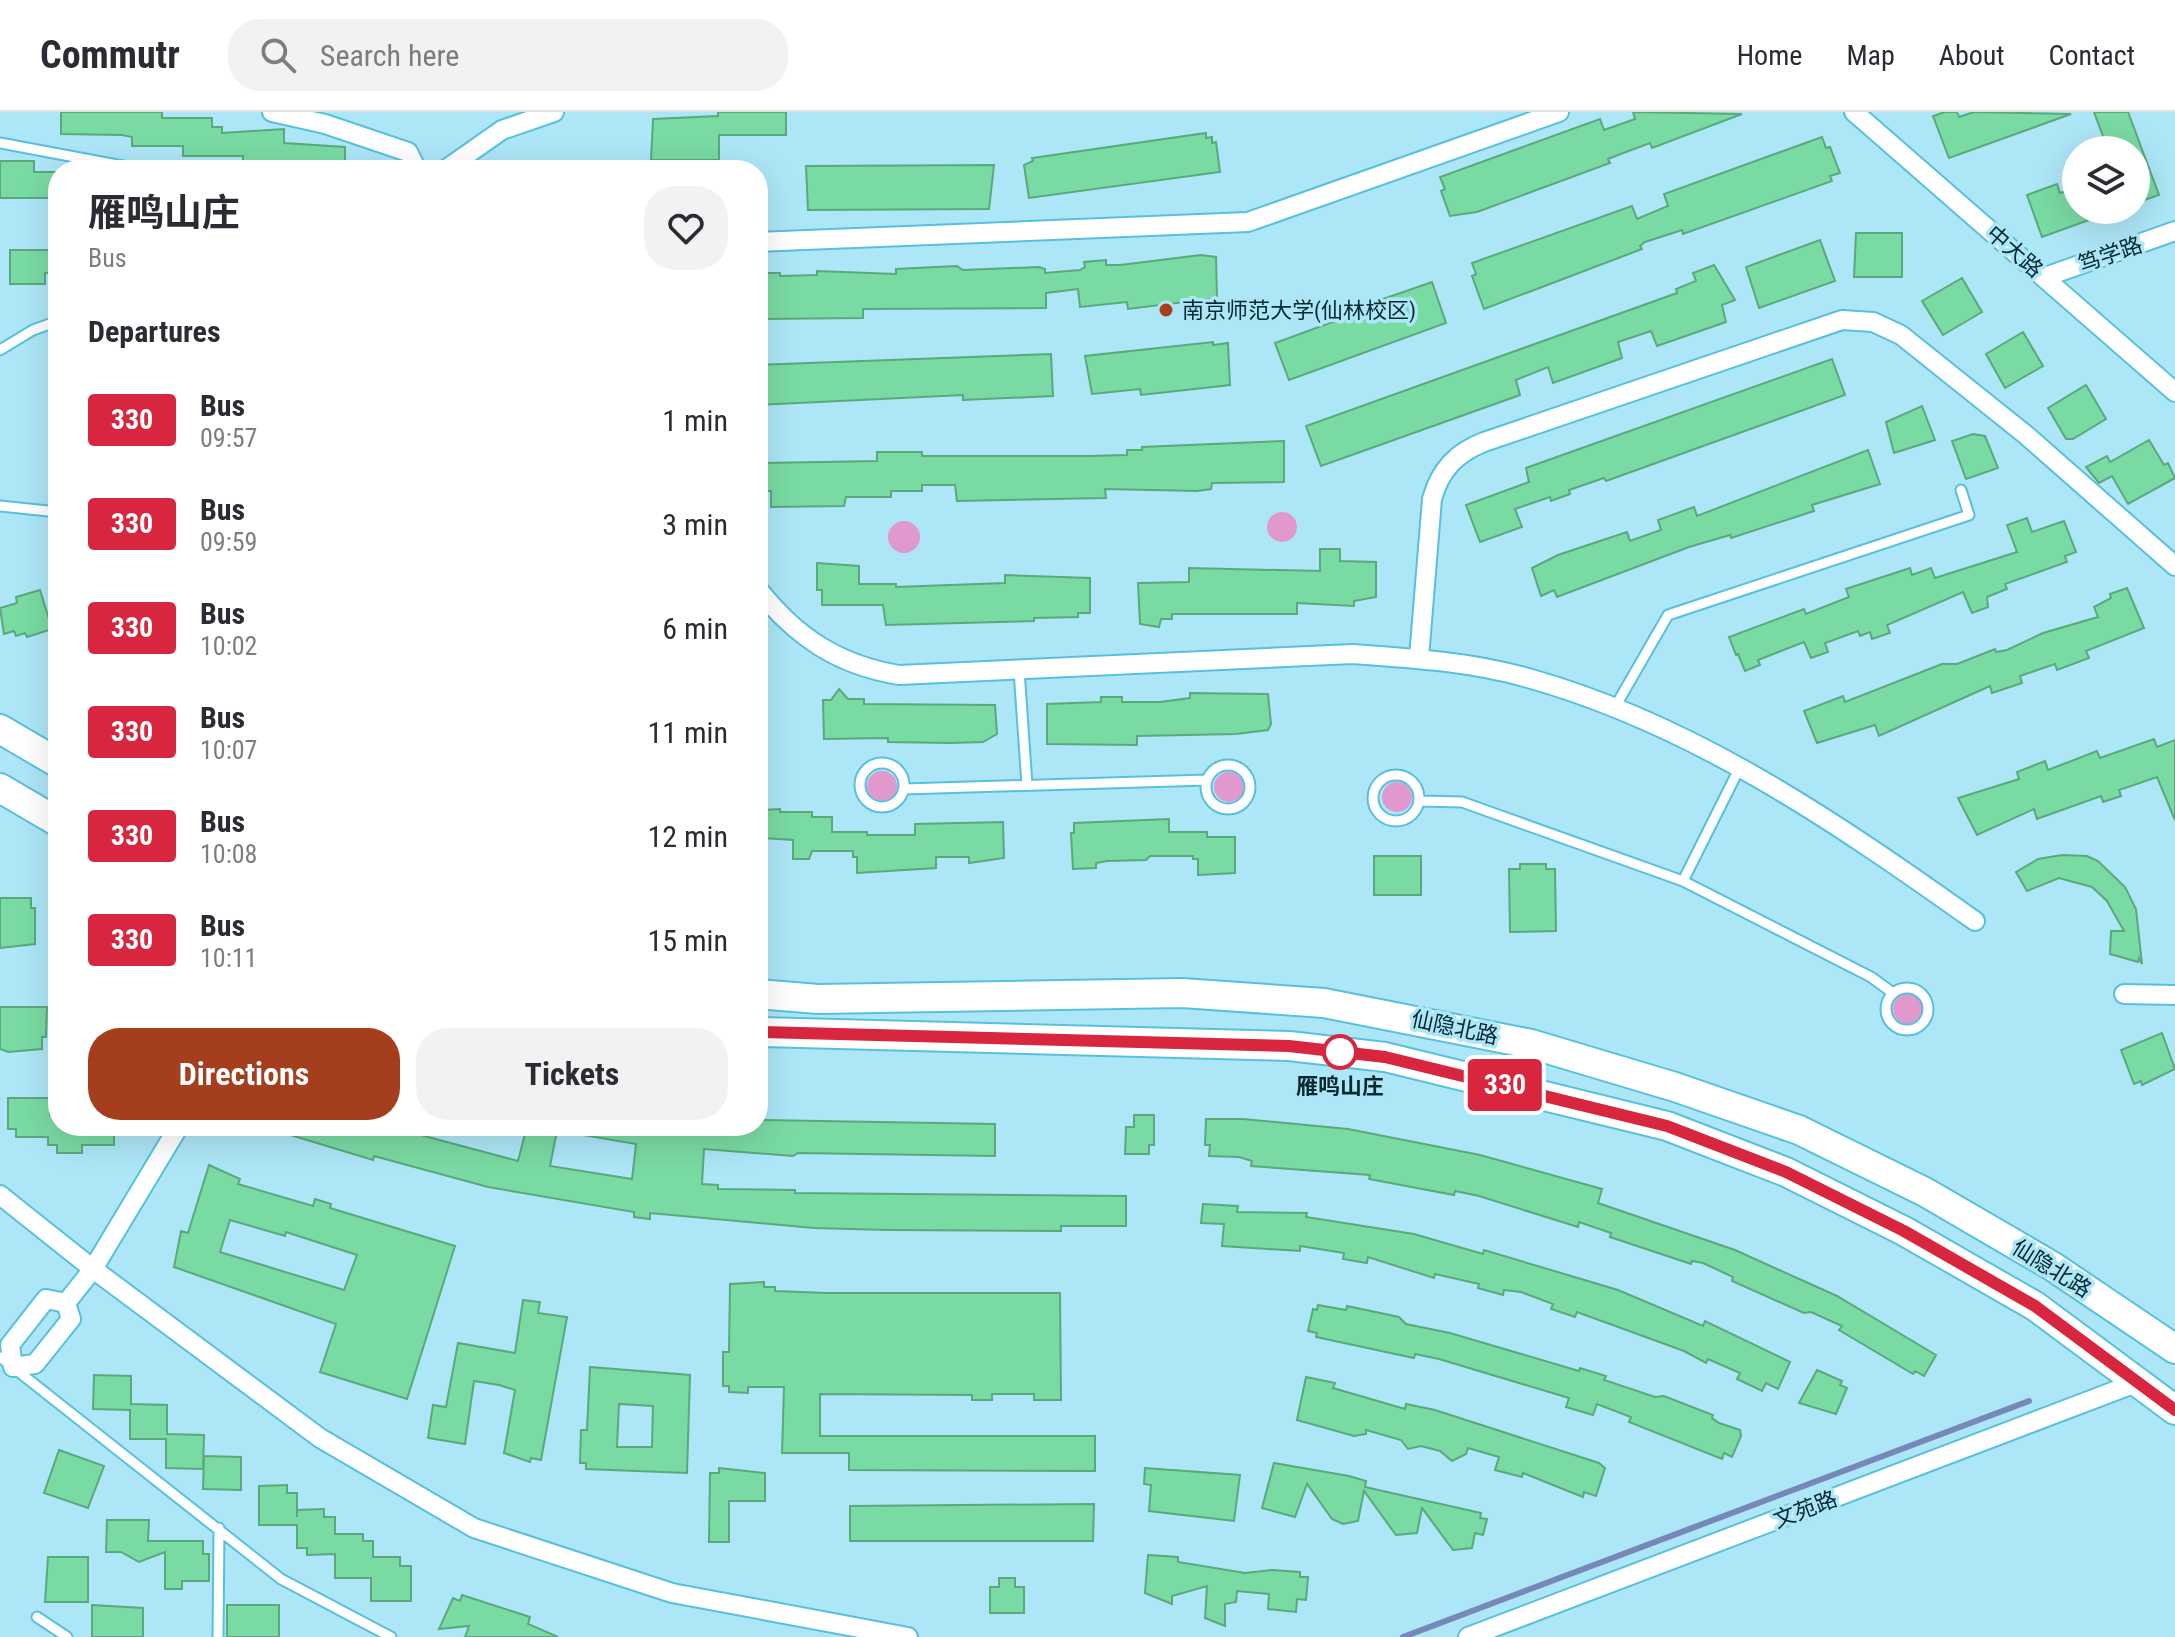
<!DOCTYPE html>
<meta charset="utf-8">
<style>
body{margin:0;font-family:"Roboto Condensed","Noto Sans SC",sans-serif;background:#f2f2f3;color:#2b2b33;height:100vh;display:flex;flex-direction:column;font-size:30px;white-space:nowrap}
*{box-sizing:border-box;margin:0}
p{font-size:26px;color:#7c7c81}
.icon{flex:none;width:44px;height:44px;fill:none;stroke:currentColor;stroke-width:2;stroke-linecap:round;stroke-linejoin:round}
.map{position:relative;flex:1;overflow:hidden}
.side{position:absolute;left:48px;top:48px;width:720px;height:976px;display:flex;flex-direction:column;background:#fff;border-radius:32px;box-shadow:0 8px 32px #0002}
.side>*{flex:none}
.badge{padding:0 16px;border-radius:6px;font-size:28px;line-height:52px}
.tools{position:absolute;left:2062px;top:24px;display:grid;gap:16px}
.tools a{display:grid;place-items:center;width:88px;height:88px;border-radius:50%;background:#fff;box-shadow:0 8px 32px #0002;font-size:40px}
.map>.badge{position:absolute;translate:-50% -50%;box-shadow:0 0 0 4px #fff}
h2{padding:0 40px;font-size:30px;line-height:72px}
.round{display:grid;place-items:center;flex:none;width:84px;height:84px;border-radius:32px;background:#f2f2f3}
.head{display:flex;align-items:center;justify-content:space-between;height:136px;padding:0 40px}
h1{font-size:38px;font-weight:700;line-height:60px}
.cta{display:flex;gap:16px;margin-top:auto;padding:16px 40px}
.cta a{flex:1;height:92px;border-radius:32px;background:#a53e1d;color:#fff;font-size:32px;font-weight:700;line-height:92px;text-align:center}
.cta a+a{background:#f2f2f3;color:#2b2b33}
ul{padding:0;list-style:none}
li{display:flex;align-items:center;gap:24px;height:104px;padding:0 40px}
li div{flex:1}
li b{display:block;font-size:30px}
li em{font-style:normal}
li .badge{min-width:88px;font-weight:700;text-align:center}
header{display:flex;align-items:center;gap:48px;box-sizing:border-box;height:112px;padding:0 40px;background:#fff;border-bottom:2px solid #e1e1e2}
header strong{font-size:38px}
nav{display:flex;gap:44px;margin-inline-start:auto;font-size:28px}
.search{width:560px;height:72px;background:#f2f2f3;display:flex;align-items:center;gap:20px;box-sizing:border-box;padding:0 28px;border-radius:32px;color:#7c7c81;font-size:30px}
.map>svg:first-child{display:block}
.green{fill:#e198cc}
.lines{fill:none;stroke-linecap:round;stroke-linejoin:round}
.stream{stroke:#7688ba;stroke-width:6}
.building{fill:#79daa3;stroke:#59a97c;stroke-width:2;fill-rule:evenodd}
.service-casing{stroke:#57c1dd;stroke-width:13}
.minor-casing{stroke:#57c1dd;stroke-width:22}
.primary-casing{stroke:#57c1dd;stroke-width:32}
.service{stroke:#fff;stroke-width:9}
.minor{stroke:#fff;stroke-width:18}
.primary{stroke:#fff;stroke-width:28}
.line-casing{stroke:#fff;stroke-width:18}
.line{stroke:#d7263d;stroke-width:12}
.poi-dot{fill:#a53e1d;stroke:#ade6f7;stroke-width:3}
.stop-dot{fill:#fff;stroke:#d7263d;stroke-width:4}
.labels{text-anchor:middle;stroke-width:7;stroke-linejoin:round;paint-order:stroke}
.street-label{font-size:22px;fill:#052831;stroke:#ade6f7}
.poi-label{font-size:22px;fill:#052831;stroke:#ade6f7;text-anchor:start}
.stop-label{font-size:22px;font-weight:bold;fill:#052831;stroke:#ade6f7}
</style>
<header>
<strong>Commutr</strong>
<div class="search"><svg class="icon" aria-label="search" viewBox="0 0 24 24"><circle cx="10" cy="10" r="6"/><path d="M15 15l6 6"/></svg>Search here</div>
<nav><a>Home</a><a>Map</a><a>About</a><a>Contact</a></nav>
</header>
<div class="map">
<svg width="2175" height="1525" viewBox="0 0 2175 1525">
<rect width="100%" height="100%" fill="#ade6f7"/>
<path class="green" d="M1267 415a15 15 0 1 1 30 0a15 15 0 1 1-30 0Z
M888 425a16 16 0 1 1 32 0a16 16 0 1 1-32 0Z
M867 674a15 15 0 1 1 30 0a15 15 0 1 1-30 0Z
M1214 675a15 15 0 1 1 30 0a15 15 0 1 1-30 0Z
M1382 685a15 15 0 1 1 30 0a15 15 0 1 1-30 0Z
M1893 897a15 15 0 1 1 30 0a15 15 0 1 1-30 0Z"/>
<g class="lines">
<path class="stream" d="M1403 1525 2029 1289"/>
</g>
<path class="building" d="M61 0H162V6H212V15H222V21L284 17V31L345 35V58H304V54L243 55V44H183V34H132V25L122 23 61 22Z
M718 0H786V23H719V48H651L653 7 718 4Z
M1633 0 1742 2 1652 36 1650 31 1618 43 1608 47 1610 51 1477 100 1450 104 1441 79 1445 77 1440 65 1600 7 1604 18 1635 7Z
M1945 0H1957L1959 5 1974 0 2071 2 1949 46 1933 4Z
M2094 0H2128L2159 83 2136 91V38H2108Z
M1206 21V26L1212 25V31L1216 30 1220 60 1029 86 1024 53 1033 49 1032 46Z
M1822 25 1826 36 1830 35 1840 61 1830 64 1832 69 1683 122 1682 118 1645 130 1640 134 1642 137 1484 197 1472 164 1476 162 1472 151 1632 94 1637 107 1668 94 1664 82Z
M0 49H34V60H58V86H0Z
M994 53 989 97 808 98 806 54Z
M2057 72 2060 81 2076 76V98L2111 100 2042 125 2027 83Z
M1856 121H1902V165H1854Z
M1820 128 1835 169 1759 196 1746 155Z
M10 138H50V161H45V172H10Z
M1201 143 1216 145 1217 186 1128 197 1127 190 1080 195 1078 177 1046 181V196L863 197V206L758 207V161H780V164L817 163V159L896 162V157L957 154 963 158 1039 155 1045 157V161L1080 158 1085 155 1084 150 1106 148V153H1120Z
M1714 153 1735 188 1722 193 1726 210 1657 234 1651 219 1618 230 1622 246 1553 271 1548 255 1516 268 1520 283 1321 354 1306 314 1677 181 1676 177 1696 169 1693 161Z
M1962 166 1982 200 1943 223 1922 189Z
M1432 170 1446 211 1289 268 1275 231 1335 209 1334 204Z
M2023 220 2043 254 2005 276 1986 242Z
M1213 230V233L1228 231 1230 273 1141 283 1140 277 1092 282 1085 244Z
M1051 242 1053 284 963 288V283L758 293V253Z
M1832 247 1845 283 1606 369 1604 366 1569 378 1570 382 1551 389 1550 385 1515 397 1522 415 1480 430 1466 393 1529 370 1526 356Z
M2086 273 2106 307 2073 327H2066L2048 296Z
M1922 294 1935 328 1894 341 1886 310Z
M1973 322 1985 324 1998 356 1966 367 1952 329Z
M2149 328 2164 353 2168 351 2175 366 2128 392 2112 364 2099 371 2086 355 2107 344 2110 350Z
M1284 329V370L1212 371 1211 377 1197 379 1105 377 1106 386 957 389 955 373H922V379H891V385H846L844 394 771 395V379H767V372H763V351L877 349V340H922V344H1088L1127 343V338H1142V335Z
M1868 338 1880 372 1812 393 1814 399 1731 426 1730 423 1689 435 1557 485 1554 478 1541 484 1532 456 1558 443 1627 420 1630 429 1661 418 1658 408 1694 395 1697 404Z
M2027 406 2032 420 2064 409 2076 440 2065 444 2067 450 2005 472 2007 477 1987 485 1988 495 1972 501 1963 480 1887 513 1890 521 1872 527 1870 520 1860 524 1858 519 1825 531 1828 540 1811 546 1804 530 1758 548 1760 553 1745 559 1738 542 1736 543 1729 525 1804 497 1806 502 1849 485 1846 477 1910 456 1912 463 1931 456 1935 466 2017 440 2007 413Z
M1320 437H1340V449L1376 450V485L1354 489V494L1297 491V502H1172V507H1161L1159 515 1140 512 1138 471 1189 470V456L1320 459Z
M817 451 859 454V472H896V475L1005 471V463L1090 466V501H1078V505L1034 506V509L886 513 883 493H822V478H817Z
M2127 476 2144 516 2086 539 2089 546 2057 558 2055 552 2020 564 2022 571 1992 581 1990 574 1879 624 1875 613 1817 631 1804 599 1843 584 1845 590 1942 552H1957L1995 537 1996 540 2007 538 2043 521 2098 505 2094 495 2111 486 2110 482Z
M40 478 52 517 27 525 25 521 16 524 14 519 4 522 0 496 17 491 16 485Z
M839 577 848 587H864V592L995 593 997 622 983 630 949 631 888 630V626L824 627 823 588H831Z
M1190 581 1268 582 1271 612 1268 618 1236 622 1137 624V633L1047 632V592L1101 590V585H1122V590H1160L1190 586Z
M2154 627 2157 635 2175 628V708L2157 665 2119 678 2121 684 2103 690 2101 684 2037 707 2034 697 1977 723 1958 686 2019 667 2017 660 2045 649 2048 658 2097 639 2100 646Z
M780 697V700H812V705H832V720H867V723H915V712L1003 710 1004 746 969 751V745H936V756L857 761V745H853V739H812L809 747H793V728L763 726V698Z
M1169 707V720H1207V725H1235V761L1198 763V747H1193V744H1150L1146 748 1107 749 1096 751V756L1073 757 1071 721H1074V711Z
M2062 743 2087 744 2098 749 2125 775 2136 797 2142 852 2139 846 2138 850 2110 842 2111 819H2124L2107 789 2092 775 2059 766 2027 779 2016 760 2038 747Z
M1374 744H1421V783H1374Z
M1520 752H1546V757H1555L1556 819 1510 820 1509 757H1520Z
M0 786H31V796H35V832L0 836Z
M0 895H47L46 925H42V937L8 940 0 937Z
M2162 921 2175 957 2142 973 2141 969 2134 972 2121 938Z
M8 986H50V1003H58V1014H114V1033H82V1041H57V1033H48V1025H16V1017H8Z
M1134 1003H1154V1033H1149V1042H1125L1126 1015H1134Z
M1206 1007H1243L1348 1017 1480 1043 1602 1077 1598 1091 1735 1138 1837 1184 1936 1243 1924 1264 1915 1259 1913 1262 1839 1218 1842 1214 1811 1200 1804 1201 1732 1169 1733 1165 1703 1151 1692 1149 1691 1152 1610 1125 1611 1121 1579 1110 1578 1115 1479 1084 1455 1079 1454 1083 1369 1067 1370 1063 1251 1054 1252 1049 1239 1045 1209 1044 1210 1033H1205Z
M758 1008 995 1012V1044L798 1041 793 1044 704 1037 702 1072 718 1073V1077L795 1078V1081L1126 1084V1114H1061V1119L888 1118 814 1116 650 1101V1107L634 1105V1100L488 1075 374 1044 373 1048 274 1018 275 1014H387L518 1049 527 1014H558L550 1054 632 1067 636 1032 583 1023 584 1014H758Z
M209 1053 240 1067 238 1072 313 1094 315 1087 331 1092 330 1096 455 1134 407 1287 320 1260 336 1212 174 1155 181 1119 188 1121ZM230 1108 285 1124 286 1120 357 1143 344 1178 220 1140Z
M1203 1092 1238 1094 1237 1100 1307 1101 1306 1105 1414 1122 1483 1142 1484 1138 1618 1178 1703 1214 1705 1209 1790 1250 1778 1277 1766 1271 1762 1279 1737 1267 1740 1261 1708 1247 1706 1251 1684 1239 1577 1200 1575 1205 1551 1197 1553 1192 1521 1180 1504 1178 1503 1183 1478 1176 1479 1172 1435 1162 1434 1166 1368 1145 1367 1151 1343 1147 1344 1141 1300 1134V1139L1222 1134 1224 1112 1201 1111Z
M764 1170V1175H775V1179L826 1181H1060L1061 1288H1034V1282H992V1288H972V1283L820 1282V1324H1095V1359L849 1358V1341H782L784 1275H748V1281L729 1280V1274H723V1240H729L730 1172Z
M523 1188 540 1190 538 1201 567 1205 541 1348 531 1346 530 1350 504 1341 515 1278 499 1273 474 1269 465 1332 428 1326 433 1293 446 1295 458 1231 515 1241Z
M1318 1193 1346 1198 1347 1194 1399 1205 1406 1212 1450 1221 1579 1259 1580 1256 1606 1264 1604 1268 1655 1285 1664 1284 1713 1303 1712 1306 1719 1311 1740 1318 1741 1324 1732 1345 1724 1341 1722 1347 1629 1310 1631 1305 1597 1292 1593 1303 1566 1295 1569 1286 1439 1247 1415 1242 1414 1246 1316 1225 1317 1221 1308 1219 1313 1197 1317 1198Z
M590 1255 690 1263 687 1361 586 1357V1351H580L581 1318H587ZM619 1292 653 1294 652 1335H617Z
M1817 1258 1842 1269 1840 1273 1847 1276 1836 1302 1799 1291Z
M94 1263 131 1264V1292L167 1293V1322L204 1323 203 1357 166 1356V1327H130V1298L93 1297Z
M1306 1265 1335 1271 1333 1276 1405 1297 1406 1292 1435 1298 1599 1351 1605 1356 1596 1384 1584 1380 1583 1385 1523 1361 1522 1365 1495 1358 1499 1345 1468 1336 1466 1342 1452 1349 1440 1339 1421 1334 1408 1337 1401 1328 1366 1318V1322L1354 1324 1297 1308Z
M59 1338 104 1354 88 1396 44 1381Z
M204 1344 241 1345V1378L203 1377Z
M1274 1351 1349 1364 1366 1369 1365 1375 1481 1401 1480 1406 1487 1407 1483 1423 1475 1421 1472 1436 1453 1438 1422 1396 1417 1421 1396 1423 1364 1379 1358 1409 1343 1412 1332 1407 1307 1372 1295 1405 1262 1396Z
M719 1356 765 1361V1389H729V1430H709L710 1361H719Z
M1145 1356 1240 1363 1234 1409 1149 1399 1151 1373 1144 1372Z
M287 1373V1381H297V1405V1398L324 1397V1405H335V1422H363V1429H373V1445H400V1454H411V1489H371V1466H335V1442L307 1443V1436H297V1413H259V1374Z
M1094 1392 1093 1429H850V1394Z
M107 1408H149L148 1429H203V1442H209V1469H182V1477H165V1440L139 1450 121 1440H106Z
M1148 1443 1178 1445V1450L1245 1461 1272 1458 1300 1460V1465H1308L1306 1488 1297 1487 1296 1500 1268 1497 1269 1482 1237 1479 1236 1490 1225 1492V1514L1205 1506 1207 1474 1172 1484V1492L1145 1481Z
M48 1445H88V1490H45Z
M999 1466H1015V1475H1024V1501H990V1475H999Z
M462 1483 530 1505 528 1512 558 1525H465L469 1514 439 1517 453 1486 460 1489Z
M92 1493 143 1496V1525H92Z
M227 1493H279V1525H227Z"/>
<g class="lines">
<defs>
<path id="service" d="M0 31 144 58
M0 238 33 218 58 209
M0 394 58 400
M1019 558 1027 673
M1615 595 1668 503 1969 403 1961 378
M860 673a22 22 0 1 1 44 0a22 22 0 1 1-44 0Z
M1206 675a22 22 0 1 1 44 0a22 22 0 1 1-44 0Z
M1373 686a23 23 0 1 1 46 0a23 23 0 1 1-46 0Z
M904 677 1207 668
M1419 689 1462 690 1683 769 1871 865 1893 881
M1683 769 1740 655
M1886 897a21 21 0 1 1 42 0a21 21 0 1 1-42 0Z
M0 1245 281 1467 391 1525
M37 1505 67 1525
M218 1525 219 1416"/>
<path id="minor" d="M272 0 325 12 408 40 417 58
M1854 0 2175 280
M445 58 502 18 554 0
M758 130 1248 110 1559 0
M2045 165 2175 119
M758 477C796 525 838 553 899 563L1353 542C1411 546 1472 550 1528 566 1693 612 1837 711 1975 809
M1419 546 1432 387C1440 358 1456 341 1484 330L1842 208 1873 210 1901 223 2026 323 2175 454
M2124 882 2175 883
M179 1014 93 1157 320 1326 474 1416 672 1481 908 1525
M0 1083 93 1157 66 1191
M46 1187 66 1191 71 1207 35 1252 13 1255 10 1233Z
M1468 1525 2141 1269"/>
<path id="primary" d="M0 617 58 651
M0 676 58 710
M758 882 818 887 1182 881 1324 891 1531 932 1675 975 1799 1018 1925 1080 2052 1154 2175 1237
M758 920 1289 934 1385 945 1667 1014 1786 1060 1904 1119 2035 1194 2175 1298"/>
</defs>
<use href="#service" class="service-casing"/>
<use href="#minor" class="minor-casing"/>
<use href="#primary" class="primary-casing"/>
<use href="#service" class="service"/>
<use href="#minor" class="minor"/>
<use href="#primary" class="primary"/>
</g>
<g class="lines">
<defs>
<path id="line" d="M758 920 1289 934 1385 945 1667 1014 1786 1060 1904 1119 2035 1194 2175 1298"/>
</defs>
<use href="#line" class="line-casing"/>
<use href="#line" class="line"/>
</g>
<circle class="poi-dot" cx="1166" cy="198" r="8"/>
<circle class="stop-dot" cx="1340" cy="940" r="16"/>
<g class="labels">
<g class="street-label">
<text transform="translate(2015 139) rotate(41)" y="8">中大路</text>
<text transform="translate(2110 142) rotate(-19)" y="8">笃学路</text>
<text transform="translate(1455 915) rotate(12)" y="8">仙隐北路</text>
<text transform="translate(2052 1156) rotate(32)" y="8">仙隐北路</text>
<text transform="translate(1805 1397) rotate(-21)" y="8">文苑路</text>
</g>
<g class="poi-label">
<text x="1182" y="206">南京师范大学(仙林校区)</text>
</g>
<g class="stop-label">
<text x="1340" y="982">雁鸣山庄</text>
</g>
</g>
</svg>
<div class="tools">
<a><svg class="icon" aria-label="layers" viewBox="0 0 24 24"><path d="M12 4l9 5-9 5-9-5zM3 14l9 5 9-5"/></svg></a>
</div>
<b class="badge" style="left:1505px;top:973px;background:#d7263d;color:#fff">330</b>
<section class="side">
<div class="head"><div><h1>雁鸣山庄</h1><p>Bus</p></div><a class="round"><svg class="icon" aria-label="heart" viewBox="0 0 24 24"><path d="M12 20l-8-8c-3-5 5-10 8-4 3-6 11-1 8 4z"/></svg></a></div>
<h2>Departures</h2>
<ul>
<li><span class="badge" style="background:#d7263d;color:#fff">330</span><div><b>Bus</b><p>09:57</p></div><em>1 min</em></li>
<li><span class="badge" style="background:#d7263d;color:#fff">330</span><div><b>Bus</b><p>09:59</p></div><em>3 min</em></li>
<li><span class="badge" style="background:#d7263d;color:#fff">330</span><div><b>Bus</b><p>10:02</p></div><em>6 min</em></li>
<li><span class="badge" style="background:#d7263d;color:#fff">330</span><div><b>Bus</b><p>10:07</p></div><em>11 min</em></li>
<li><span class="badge" style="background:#d7263d;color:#fff">330</span><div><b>Bus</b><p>10:08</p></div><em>12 min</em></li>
<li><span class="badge" style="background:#d7263d;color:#fff">330</span><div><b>Bus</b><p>10:11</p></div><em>15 min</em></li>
</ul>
<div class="cta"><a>Directions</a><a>Tickets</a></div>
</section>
</div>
